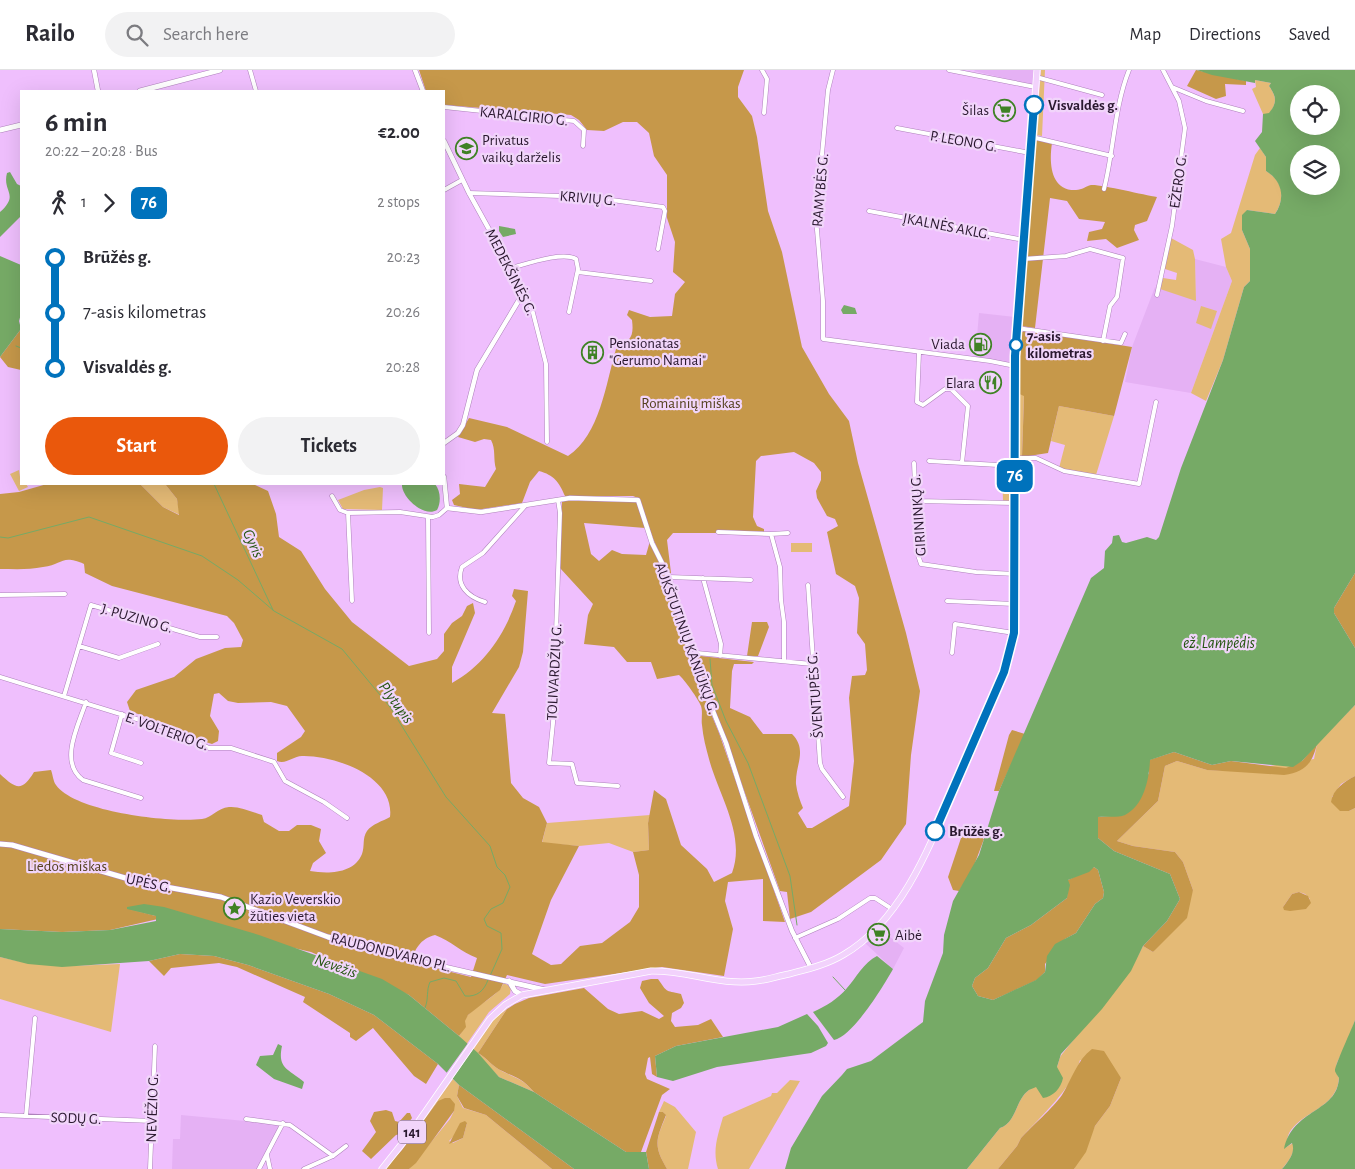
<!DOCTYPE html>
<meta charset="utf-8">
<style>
body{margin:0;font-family:"Alegreya Sans",sans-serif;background:#f2f2f3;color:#2b2b33;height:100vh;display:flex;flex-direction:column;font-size:19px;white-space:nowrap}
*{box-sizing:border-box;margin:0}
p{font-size:16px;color:#7c7c81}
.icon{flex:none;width:28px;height:28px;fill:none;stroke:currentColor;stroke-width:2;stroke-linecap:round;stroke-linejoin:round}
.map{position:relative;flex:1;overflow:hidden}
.side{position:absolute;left:20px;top:20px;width:425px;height:395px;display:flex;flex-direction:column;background:#fff;border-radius:0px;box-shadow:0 5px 20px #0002}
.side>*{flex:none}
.badge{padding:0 10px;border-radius:8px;font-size:18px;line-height:32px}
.fabs{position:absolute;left:1290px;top:15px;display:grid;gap:10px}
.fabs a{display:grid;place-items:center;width:50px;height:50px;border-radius:50%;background:#fff;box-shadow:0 5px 20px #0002;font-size:25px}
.map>.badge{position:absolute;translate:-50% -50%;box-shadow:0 0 0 2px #fff}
.legs{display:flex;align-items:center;gap:8px;height:55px;padding:0 25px;font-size:16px}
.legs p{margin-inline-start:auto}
.headline{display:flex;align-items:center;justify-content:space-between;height:85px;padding:0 25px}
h1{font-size:28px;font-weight:700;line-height:38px}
.primary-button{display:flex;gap:10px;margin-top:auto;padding:10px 25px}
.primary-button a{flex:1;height:58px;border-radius:30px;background:#ea580c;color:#fff;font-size:20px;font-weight:700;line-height:58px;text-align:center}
.primary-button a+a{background:#f2f2f3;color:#2b2b33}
ul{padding:0 25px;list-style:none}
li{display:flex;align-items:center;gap:18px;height:55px;font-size:19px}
li i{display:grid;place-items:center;width:8px;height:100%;margin:0 6px;background:currentColor}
li i::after{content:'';width:12px;height:12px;margin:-6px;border:4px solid;border-radius:50%;background:#fff}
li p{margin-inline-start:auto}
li:first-child i{background:linear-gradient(#0000 50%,currentColor 0)}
li:last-child i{background:linear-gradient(currentColor 50%,#0000 0)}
header{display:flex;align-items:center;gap:30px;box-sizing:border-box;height:70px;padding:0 25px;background:#fff;border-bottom:1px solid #e1e1e2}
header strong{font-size:24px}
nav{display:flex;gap:28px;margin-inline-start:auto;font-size:18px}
.search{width:350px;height:45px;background:#f2f2f3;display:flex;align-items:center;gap:12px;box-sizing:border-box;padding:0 18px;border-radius:28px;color:#7c7c81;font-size:19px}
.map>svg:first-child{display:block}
.built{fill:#e5b1f4}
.green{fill:#e4ba76;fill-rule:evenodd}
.forest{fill:#c6984a;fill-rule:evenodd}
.water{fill:#76aa66;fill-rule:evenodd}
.pier{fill:#efbffd}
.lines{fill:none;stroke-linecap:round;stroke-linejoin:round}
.stream{stroke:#76aa66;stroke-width:1}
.minor-casing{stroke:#ae81bb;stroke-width:5}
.tertiary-casing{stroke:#ae81bb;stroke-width:5.5}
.secondary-casing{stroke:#ae81bb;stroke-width:6}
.primary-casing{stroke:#fff;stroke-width:7}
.minor{stroke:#fff;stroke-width:4}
.tertiary{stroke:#fff;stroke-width:4.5}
.secondary{stroke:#fff;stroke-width:5}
.primary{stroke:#f2d2fc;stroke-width:5.5}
.line-1-casing{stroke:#fff;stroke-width:11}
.line-1{stroke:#0072bc;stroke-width:8}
.stop-1-dot{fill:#fff;stroke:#0072bc;stroke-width:2.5}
.labels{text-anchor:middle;stroke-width:4.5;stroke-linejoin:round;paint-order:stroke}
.shield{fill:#f1d5fa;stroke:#66516c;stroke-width:1}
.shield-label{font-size:14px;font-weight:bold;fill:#2a182f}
.stop-label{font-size:15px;font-weight:bold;fill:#2a182f;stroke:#f1d5fa;text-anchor:start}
.poi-label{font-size:15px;fill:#2a182f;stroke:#f1d5fa;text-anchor:start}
.street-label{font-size:15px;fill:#2a182f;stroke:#f1d5fa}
.park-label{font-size:15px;fill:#54401e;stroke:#f1d5fa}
.water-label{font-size:16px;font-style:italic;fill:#245510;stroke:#f1d5fa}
</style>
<header>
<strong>Railo</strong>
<div class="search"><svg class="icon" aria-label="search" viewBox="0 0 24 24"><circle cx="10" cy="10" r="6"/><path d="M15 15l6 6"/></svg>Search here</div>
<nav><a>Map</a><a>Directions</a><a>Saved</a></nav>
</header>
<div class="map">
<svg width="1355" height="1099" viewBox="0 0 1355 1099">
<rect width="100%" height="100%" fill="#efbffd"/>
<path class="built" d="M975 0H1034L1033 15 974 1Z
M1195 189 1226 197 1232 211 1191 323 1125 312 1132 277 1155 217 1196 230Z
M979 243 1015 247 1011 295 975 290Z
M880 859 904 878 893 899 865 873Z
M181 1045 277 1054 279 1057 257 1099H172L173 1069H180Z"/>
<path class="green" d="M1041 0H1045L1042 66 1036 65Z
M1255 10 1271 13 1269 16C1277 27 1277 33 1269 44H1263L1252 19 1256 17Z
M1260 78 1266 87V101C1283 111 1286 127 1275 144L1247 140 1242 160 1250 179V211L1244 217 1223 290 1206 331 1191 323 1232 211 1226 197 1221 169 1231 163 1255 85Z
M1171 168 1193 180 1195 189 1196 231 1160 219 1163 208 1176 210 1177 203 1165 199 1164 197Z
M1201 236 1217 241 1211 259 1196 253Z
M1017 323 1024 325 1022 387 1017 385Z
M1059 336 1114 346 1096 405 1059 398 1065 375 1051 371Z
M1002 397 1009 398 1011 401 1009 431H1003Z
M19 400 21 414H26L28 417 19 421 10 404Z
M140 414H165L177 429 180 445 163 437Z
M380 417 383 418 382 440 343 439 338 430 364 420Z
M791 473H812V482H791Z
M1355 635V706L1341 714 1332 727 1349 741 1355 738V950C1352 958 1350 967 1347 974 1341 987 1331 995 1339 1008 1337 1037 1306 1040 1291 1060 1287 1065 1287 1073 1285 1078L1293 1073C1296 1082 1288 1092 1282 1099H1074L1095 1056 1110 1036 1121 1008 1080 990C1073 1018 1040 1047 1021 1068L1017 1076 998 1099H967L1000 1058C1017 1052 1015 1030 1029 1020 1037 1015 1053 1008 1057 997 1059 992 1059 987 1063 983 1092 945 1122 920 1143 876L1153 882 1193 820 1183 792 1175 782 1133 776 1117 771 1158 731 1165 696 1177 691 1207 700 1238 701 1314 689 1317 674ZM1299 822 1305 824 1310 829 1283 837 1292 824Z
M650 745 648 753 649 780 633 782 609 773 579 776 542 773 547 753Z
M0 887C43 898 77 896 120 894L111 962 0 929Z
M504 913 511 917 510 924 489 942 466 975 459 966C465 960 462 951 468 945 479 933 496 928 504 913Z
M507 939 478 983C487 988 492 996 500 1000 515 1008 522 1008 534 1022L499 1007 473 980 495 948Z
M453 1009 459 1015 457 1026 463 1038 486 1045 552 1099H409L450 1049 454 1041 438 1031 420 1055ZM467 1053 463 1068 453 1073 449 1071Z
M790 1010 800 1011 749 1099H718C712 1080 718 1065 723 1047L771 1026 772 1023H777Z
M664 1031 675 1037 696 1062 688 1099H667C653 1075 656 1070 666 1046L663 1042H659Z"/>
<path class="forest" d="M419 0H744L738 17V27L752 46 757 67 768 141 782 182 802 277 829 324 849 351 858 393 906 563 920 621 911 685 906 754 881 790 811 842 790 849 787 822 780 821 722 659 692 585 754 592 752 594H734L732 601 730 638 750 647 763 664H792C808 680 795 695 796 714 797 722 800 731 803 738L798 743 807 758H812L849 736 854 691 849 628 852 606 865 605 867 600 865 574 857 563 859 528 855 516 836 504 827 462 838 456 835 449 827 446 817 428 816 421 821 410V402L814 393 794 382 761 386 756 391 753 447 757 456 764 459V463H673L667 470 671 503H669L654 471 638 428 633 426H565C559 412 554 405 539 401L530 412 522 433 476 440 454 435 452 430 460 424 459 414 485 417 496 399C493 389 496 379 491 370L484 369 475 372 458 367 469 348 507 357 568 386C600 365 606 313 616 279 631 270 634 267 632 250L627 245 629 240 650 247 672 246 675 224 685 212 673 202 675 172 667 148V105L654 86 649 63 637 52H623L604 61 587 60 579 50 571 45 444 35V21H426Z
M1196 0 1246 11V15L1225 14 1226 26 1216 29 1187 16Z
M1039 70 1052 73C1049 92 1050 121 1076 120 1082 120 1086 116 1091 115 1100 114 1144 125 1157 127L1147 151 1135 155 1134 160 1139 170 1117 178 1106 169 1087 171 1089 162 1102 159 1105 152 1079 149 1067 131 1050 128 1035 258 1021 256 1035 71Z
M21 259V300L8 297 0 287Z
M1026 260 1132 277 1114 346 1059 336 1048 383 1022 387 1024 326 1017 323 1022 262Z
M47 414H140L163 437 179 445 177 429 165 414H253L268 421 276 444 279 467 301 481 325 519 352 552 409 596 437 589 444 581V564L452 553 462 546 467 536 473 533 475 543 452 597V613C484 595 504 566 516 531L512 526 514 519 528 521 523 582 519 597 492 643 505 644 511 713 523 728 539 737 547 753 542 772 579 776 551 830 532 884 551 895 561 894 580 876 602 873 630 852 639 837V805L633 782 649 780 648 753 654 720 666 729 681 775 707 799 714 812 732 803C746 765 719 726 709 689 706 678 703 667 702 655 701 650 703 642 701 636 699 630 684 609 679 605L657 609 651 592H627L614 577 584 574 588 545 593 534 560 498 562 432 566 430 637 432 645 458 584 453 591 484 599 491 612 480 622 484 646 485 650 471 664 502 692 598 719 663 785 852 763 851V809L728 812 725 831 733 859 724 906 662 897 545 914 507 905 500 920 468 945 465 951 466 957 459 966 409 925 311 882 127 839 156 846 158 849 110 860 62 862 0 859V704C16 719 22 722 34 702L51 700C53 705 53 711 56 715 75 742 170 753 202 749 212 748 217 738 229 737 239 736 252 742 262 745L264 752 279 761H289L297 755H311L321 759 319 771 326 783 313 793 310 801C328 804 354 804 362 784 365 776 362 768 367 761 372 754 383 751 390 747 395 706 334 685 302 686 293 686 286 695 277 691V683L301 667 305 661 287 636 271 632 238 633 228 631 219 623 214 624 210 646 219 661 218 671 212 674 178 663 162 653 130 641 127 632 136 620 174 607 196 589 225 578 241 577 243 570 234 553 227 546 112 516 85 503 84 494C61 484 63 495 43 497 29 500 14 499 0 499V424L19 422ZM435 865C451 871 461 882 477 888L471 907 411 892C415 879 420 869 435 865Z
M1355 503V578L1334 543V538Z
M752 552H767L769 557 758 586H747Z
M1012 660 1025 664 999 721H994L1009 665Z
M1317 674C1312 694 1305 702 1284 705L1207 700 1177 691 1165 696 1158 731 1117 771 1133 776 1175 782 1183 792 1193 820 1187 848 1153 882 1143 876 1167 851 1180 829 1170 804 1114 781 1098 768V747L1124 745 1149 703V690L1174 682 1212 695 1231 691 1286 698 1302 691Z
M1355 706V738L1349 741H1340L1331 732C1333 719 1344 712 1355 706Z
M963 762 974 764 984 769 972 801 959 821 953 820 948 807Z
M1094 797 1098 800 1104 822 1103 828 1095 834 1076 863 1065 869 1045 894V902L1037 910 993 930 978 926 972 916 975 908 988 898 1006 868 1031 855 1067 828 1068 810Z
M1299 822 1308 826 1311 833 1306 839 1290 841 1284 840 1283 837 1292 824Z
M180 884 214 886 248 895 329 924 374 945 438 994 426 1014 414 1006 373 958 356 971 350 967V963L303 932 305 927 237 897 219 893 171 898 164 906 149 891Z
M651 909H658C668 923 664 920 681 924L684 933 681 938 672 943 671 951 675 957 698 955 711 949 723 967 676 976 655 986 657 1007 652 1004 650 987 648 988 645 1004 647 1009 670 1019 662 1025 641 1082H626L534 1022C521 1007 516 1008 500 1000 492 996 487 988 478 983L507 939 515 934 529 928 584 918 608 939 619 944 642 941 659 949 664 946 649 933 640 918 642 911Z
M1092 979 1104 981 1121 1008 1110 1036 1095 1056 1086 1082 1074 1099H998L1017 1076 1021 1068C1032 1056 1053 1038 1062 1025 1072 1009 1077 990 1092 979Z
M459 1015 574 1099H552L486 1045 464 1038 457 1026Z
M445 1028H450L455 1034 454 1041 416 1093 409 1099H385L402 1080 438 1031Z
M386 1040 392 1042 395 1051 399 1052 407 1043H410L412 1048 400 1064 396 1065 371 1089 362 1081 376 1062 370 1051 374 1042Z
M659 1042H663L666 1045C656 1070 653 1075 667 1099H649L646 1082Z
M465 1051 467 1053 463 1068 449 1074 460 1053Z"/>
<path class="water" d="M1197 0H1355V503L1334 538V543L1355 578V635L1302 691 1293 697 1231 691 1212 695 1174 682 1150 690C1149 710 1144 735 1125 745 1118 748 1106 746 1098 747V768L1114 781 1170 804 1180 829 1167 851 1143 876 1131 901 1102 939 1061 984 1057 997 1063 1008C1061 1018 1053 1027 1043 1028L1036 1017C1034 1018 1031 1019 1029 1020 1015 1030 1017 1052 1000 1058L967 1099H785L791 1078 822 1026 842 1005 847 999 871 991 923 952 925 931 943 883 944 865 953 831 979 785 999 721 1091 508 1104 498 1105 481 1112 473 1113 466 1119 465 1122 472 1126 473 1147 467 1156 470 1159 467 1181 398 1223 290 1244 217 1250 211V179L1242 160V145L1247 140 1275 144C1286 128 1282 111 1266 101V87L1255 71 1262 62 1263 44 1269 43C1277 33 1277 27 1269 16L1271 13 1255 10V13L1212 5ZM1299 24H1331V56H1299ZM1299 84H1331V116H1299ZM1094 797 1098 800 1104 822 1103 828 1095 834 1076 863 1055 874 1047 886 1045 902 1036 910 993 930 978 926 972 916 975 908 988 898 1006 868 1031 855 1067 828 1070 815 1068 810 1089 802Z
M10 102 17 114 21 116V146L0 167V142C20 124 2 122 7 103Z
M499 156 515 159 516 164 503 167 499 161Z
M0 186 21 195V244L19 251 21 259 0 287Z
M844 235 855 238 857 244H843L841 240Z
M402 414H435C441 421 441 433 437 440 424 448 401 427 402 414Z
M144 834 164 837 259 865 382 909 409 925 459 966 478 983 499 1007 534 1022 626 1082H646L649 1099H574L459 1015 438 994 374 945 329 924 248 895 214 886 180 884 149 891 62 897 28 894 0 887V859L62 862 110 860 156 851V846L127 839V837Z
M877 886 893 899C883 917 853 966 834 970L813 942C826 936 838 929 847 918 856 908 864 892 877 886Z
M807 944 818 956 828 973 826 976 811 983 717 997 673 1011 657 1007 655 986 676 976 778 957Z
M1355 950V1099H1282C1288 1092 1296 1082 1292 1073L1284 1079C1293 1038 1337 1043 1339 1008 1339 1008 1335 1002 1335 1001 1334 997 1352 959 1355 950Z
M278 974 282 976C277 999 289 999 304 1012L302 1019 274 1009 256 995 260 986 273 985Z"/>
<path class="pier" d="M468 973 474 978 451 1011 445 1005Z"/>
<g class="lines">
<path class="stream" d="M16 276 21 278
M214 414 273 540
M0 467 8 468 89 447 202 486 238 510 274 541 342 579 390 637 446 727 490 776 497 797 505 805 510 817 503 833 491 839 484 849 487 856 501 863 502 879 490 906
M710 589 712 615 726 651 748 693 790 806 797 855
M833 907 845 920
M425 938C429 928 426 921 430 912L444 908 456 911 465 926C477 927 484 921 488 910"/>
<defs>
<path id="minor" d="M250 0 256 21
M762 0 767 9 764 43
M833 0 828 20 816 148 823 231V269L990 291 1015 296
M949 0 1035 17
M1036 7 1102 25
M1172 17 1206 31 1243 41
M444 37 574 51 584 60 583 76
M897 58 1030 83
M1032 67 1112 86
M1104 119C1114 80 1114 38 1129 0
M444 120 462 110
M469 123 590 127 663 137 665 141 658 179
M869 141 1024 170
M1023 189 1066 186 1090 179 1123 188 1117 227 1110 236 1103 271
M511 198C526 194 563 181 576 189L578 199 569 242
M578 202 651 211
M523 221 532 239 546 294 547 372
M1157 225 1172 156 1185 58 1179 31 1163 0
M1017 258 1121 273 1125 264
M919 283 917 332 923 335 945 319H951L968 336 962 393
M1015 388H1036L1064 401 1139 414 1156 332
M929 391 1015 396
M914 393 918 485 921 494 976 502 1015 504
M332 426 340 440 348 443 352 531
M558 430 560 443 553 653 549 693 572 694 577 713 618 716
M917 431 1014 433
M348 443 400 442 433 447 439 445 447 438
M428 447 429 563
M718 462 771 464
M669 507 751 510
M703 508 721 574 720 586
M808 515 820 693 822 699 843 727
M0 525 65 524
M947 531 1014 534
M485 532C468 527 455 515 462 497L483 483 525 436
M79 576 119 588 158 574
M952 583 955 554 1014 563
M690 585 697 583 812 594
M784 591V552L781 530 780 497 771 464 788 463
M0 607 169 659 209 678H231L274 692 285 711 324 732 347 748
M64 626 91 535 200 567H217
M86 632C79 654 58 692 83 710L141 728
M122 644 111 683 141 693
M795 868 838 849 870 828H875L892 839
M0 1045 152 1051
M26 1046 35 948
M246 1049 290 1055 333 1086
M267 1085 270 1099
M150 1099 155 976
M259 1099 283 1053
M304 1099 333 1086 346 1076"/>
<path id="tertiary" d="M94 0 98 21
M415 0 423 21
M444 71 469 123 523 221 519 230 477 300 463 355 458 363 444 373
M444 407 447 438 481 442 570 428 638 430 652 473 669 507 691 587 726 673 756 766 792 861 811 898"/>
<path id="secondary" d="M140 21 220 0
M0 60 21 55
M0 774 12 775 139 812 221 827 328 867 392 885 545 920
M509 911 515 921 522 925"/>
<path id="primary" d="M382 1099 412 1061 490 949 505 935 522 925 651 901C687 900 720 916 756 911 767 910 778 906 789 904 808 899 826 895 843 885 909 847 937 756 966 690 983 649 1007 607 1014 563L1015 296 1037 0"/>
</defs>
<use href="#minor" class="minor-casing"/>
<use href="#tertiary" class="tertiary-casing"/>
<use href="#secondary" class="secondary-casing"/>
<use href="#primary" class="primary-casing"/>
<use href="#minor" class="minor"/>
<use href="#tertiary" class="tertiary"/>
<use href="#secondary" class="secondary"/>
<use href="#primary" class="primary"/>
</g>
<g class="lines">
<defs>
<path id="line-1" d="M935 761 1004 602 1014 563 1015 286 1034 35"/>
</defs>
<use href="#line-1" class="line-1-casing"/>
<use href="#line-1" class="line-1"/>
</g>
<defs>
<symbol id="supermarket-ring" viewBox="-11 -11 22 22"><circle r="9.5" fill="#f1d5fa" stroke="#3f8225" stroke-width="1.5"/><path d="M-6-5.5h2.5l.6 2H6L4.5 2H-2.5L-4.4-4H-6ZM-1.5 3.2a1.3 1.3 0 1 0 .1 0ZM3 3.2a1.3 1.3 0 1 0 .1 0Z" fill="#3f8225"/></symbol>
<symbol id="school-ring" viewBox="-11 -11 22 22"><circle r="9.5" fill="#f1d5fa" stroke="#3f8225" stroke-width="1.5"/><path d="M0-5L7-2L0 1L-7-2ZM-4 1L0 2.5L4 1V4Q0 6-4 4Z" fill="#3f8225"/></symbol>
<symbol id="fuel-ring" viewBox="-11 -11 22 22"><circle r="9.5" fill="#f1d5fa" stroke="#3f8225" stroke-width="1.5"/><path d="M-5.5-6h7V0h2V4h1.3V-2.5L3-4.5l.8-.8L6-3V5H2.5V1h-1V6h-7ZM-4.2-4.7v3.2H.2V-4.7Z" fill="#3f8225"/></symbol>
<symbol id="building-ring" viewBox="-11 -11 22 22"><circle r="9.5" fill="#f1d5fa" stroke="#3f8225" stroke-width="1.5"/><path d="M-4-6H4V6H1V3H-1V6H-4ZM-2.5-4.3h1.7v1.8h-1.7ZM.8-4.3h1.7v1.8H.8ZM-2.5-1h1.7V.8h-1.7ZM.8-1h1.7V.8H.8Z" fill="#3f8225"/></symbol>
<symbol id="restaurant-ring" viewBox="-11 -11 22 22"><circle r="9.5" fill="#f1d5fa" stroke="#3f8225" stroke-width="1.5"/><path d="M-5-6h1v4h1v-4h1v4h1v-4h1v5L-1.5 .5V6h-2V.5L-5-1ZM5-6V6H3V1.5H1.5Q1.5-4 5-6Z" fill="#3f8225"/></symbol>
<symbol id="sight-ring" viewBox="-11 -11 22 22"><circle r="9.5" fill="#f1d5fa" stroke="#3f8225" stroke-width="1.5"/><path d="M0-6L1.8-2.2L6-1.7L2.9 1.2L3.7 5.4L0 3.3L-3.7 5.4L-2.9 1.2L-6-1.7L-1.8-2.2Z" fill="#3f8225"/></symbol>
</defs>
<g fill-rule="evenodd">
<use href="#supermarket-ring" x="992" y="28" width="25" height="25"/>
<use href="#school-ring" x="454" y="66" width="25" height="25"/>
<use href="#fuel-ring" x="968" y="262" width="25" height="25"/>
<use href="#building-ring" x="580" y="270" width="25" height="25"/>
<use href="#restaurant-ring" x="978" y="300" width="25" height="25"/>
<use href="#sight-ring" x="222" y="826" width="25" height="25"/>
<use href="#supermarket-ring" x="866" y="852" width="25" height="25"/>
</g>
<g class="stop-1-dot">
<circle cx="1034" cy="35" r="9"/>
<circle cx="1016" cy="275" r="6"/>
<circle cx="935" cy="761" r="9"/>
</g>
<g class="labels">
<rect class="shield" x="398" y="1050.5" width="28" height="23" rx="4"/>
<g class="shield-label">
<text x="412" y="1067">141</text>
</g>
<g class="stop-label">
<text x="1048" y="40">Visvaldės g.</text>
<text x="1027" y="271">7-asis<tspan x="1027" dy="17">kilometras</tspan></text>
<text x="949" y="766">Brūžės g.</text>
</g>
<g class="poi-label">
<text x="989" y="45" text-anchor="end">Šilas</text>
<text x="482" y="75">Privatus<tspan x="482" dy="17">vaikų darželis</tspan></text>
<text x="609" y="278">Pensionatas<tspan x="609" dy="17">"Gerumo Namai"</tspan></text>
<text x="965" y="279" text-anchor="end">Viada</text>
<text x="975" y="318" text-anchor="end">Elara</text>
<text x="250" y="834">Kazio Veverskio<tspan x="250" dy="17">žūties vieta</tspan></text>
<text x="895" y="870">Aibė</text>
</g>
<g class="street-label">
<text transform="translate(524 46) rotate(6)" y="5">KARALGIRIO G.</text>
<text transform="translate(964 71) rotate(10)" y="5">P. LEONO G.</text>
<text transform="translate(1178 111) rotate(-82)" y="5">EŽERO G.</text>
<text transform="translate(820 120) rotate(-85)" y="5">RAMYBĖS G.</text>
<text transform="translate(588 128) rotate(5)" y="5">KRIVIŲ G.</text>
<text transform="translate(947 156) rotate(11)" y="5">ĮKALNĖS AKLG.</text>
<text transform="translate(511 202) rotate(63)" y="5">MEDEKŠINĖS G.</text>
<text transform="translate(918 445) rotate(-94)" y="5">GIRININKŲ G.</text>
<text transform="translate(137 548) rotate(16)" y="5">J. PUZINO G.</text>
<text transform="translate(687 568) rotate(70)" y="5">AUKŠTUTINIŲ KANIŪKŲ G.</text>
<text transform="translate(554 602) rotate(-87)" y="5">TOLIVARDŽIŲ G.</text>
<text transform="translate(815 625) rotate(-94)" y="5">ŠVENTUPĖS G.</text>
<text transform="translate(167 661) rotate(20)" y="5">E. VOLTERIO G.</text>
<text transform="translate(149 813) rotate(12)" y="5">UPĖS G.</text>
<text transform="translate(391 882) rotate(14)" y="5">RAUDONDVARIO PL.</text>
<text transform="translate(152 1038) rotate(-88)" y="5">NEVĖŽIO G.</text>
<text transform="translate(76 1048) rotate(2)" y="5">SODŲ G.</text>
</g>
<g class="park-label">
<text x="691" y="338">Romainių miškas</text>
<text x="67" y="801">Liedos miškas</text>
</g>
<g class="water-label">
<text transform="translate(254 473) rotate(65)" y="6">Gyris</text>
<text x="1219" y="578">ež. Lampėdis</text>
<text transform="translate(397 632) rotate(54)" y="6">Plytupis</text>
<text transform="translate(336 895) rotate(20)" y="6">Nevėžis</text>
</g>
</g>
</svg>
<div class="fabs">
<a><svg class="icon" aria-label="locate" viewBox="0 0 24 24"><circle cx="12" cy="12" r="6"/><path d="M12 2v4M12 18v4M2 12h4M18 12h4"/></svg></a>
<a><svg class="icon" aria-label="layers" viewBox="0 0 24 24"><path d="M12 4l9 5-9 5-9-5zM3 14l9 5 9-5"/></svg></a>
</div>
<b class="badge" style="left:1015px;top:406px;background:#0072bc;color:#fff">76</b>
<section class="side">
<div class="headline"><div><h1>6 min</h1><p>20:22 – 20:28 · Bus</p></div><b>€2.00</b></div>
<div class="legs"><svg class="icon" aria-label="walk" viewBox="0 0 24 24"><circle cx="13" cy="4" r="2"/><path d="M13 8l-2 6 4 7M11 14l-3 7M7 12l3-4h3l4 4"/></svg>1<svg class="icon" aria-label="forward" viewBox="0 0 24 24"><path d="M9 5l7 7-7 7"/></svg><b class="badge" style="background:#0072bc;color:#fff">76</b><p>2 stops</p></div>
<ul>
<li><i style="color:#0072bc"></i><b>Brūžės g.</b><p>20:23</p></li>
<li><i style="color:#0072bc"></i><span>7-asis kilometras</span><p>20:26</p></li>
<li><i style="color:#0072bc"></i><b>Visvaldės g.</b><p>20:28</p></li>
</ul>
<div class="primary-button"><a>Start</a><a>Tickets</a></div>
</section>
</div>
